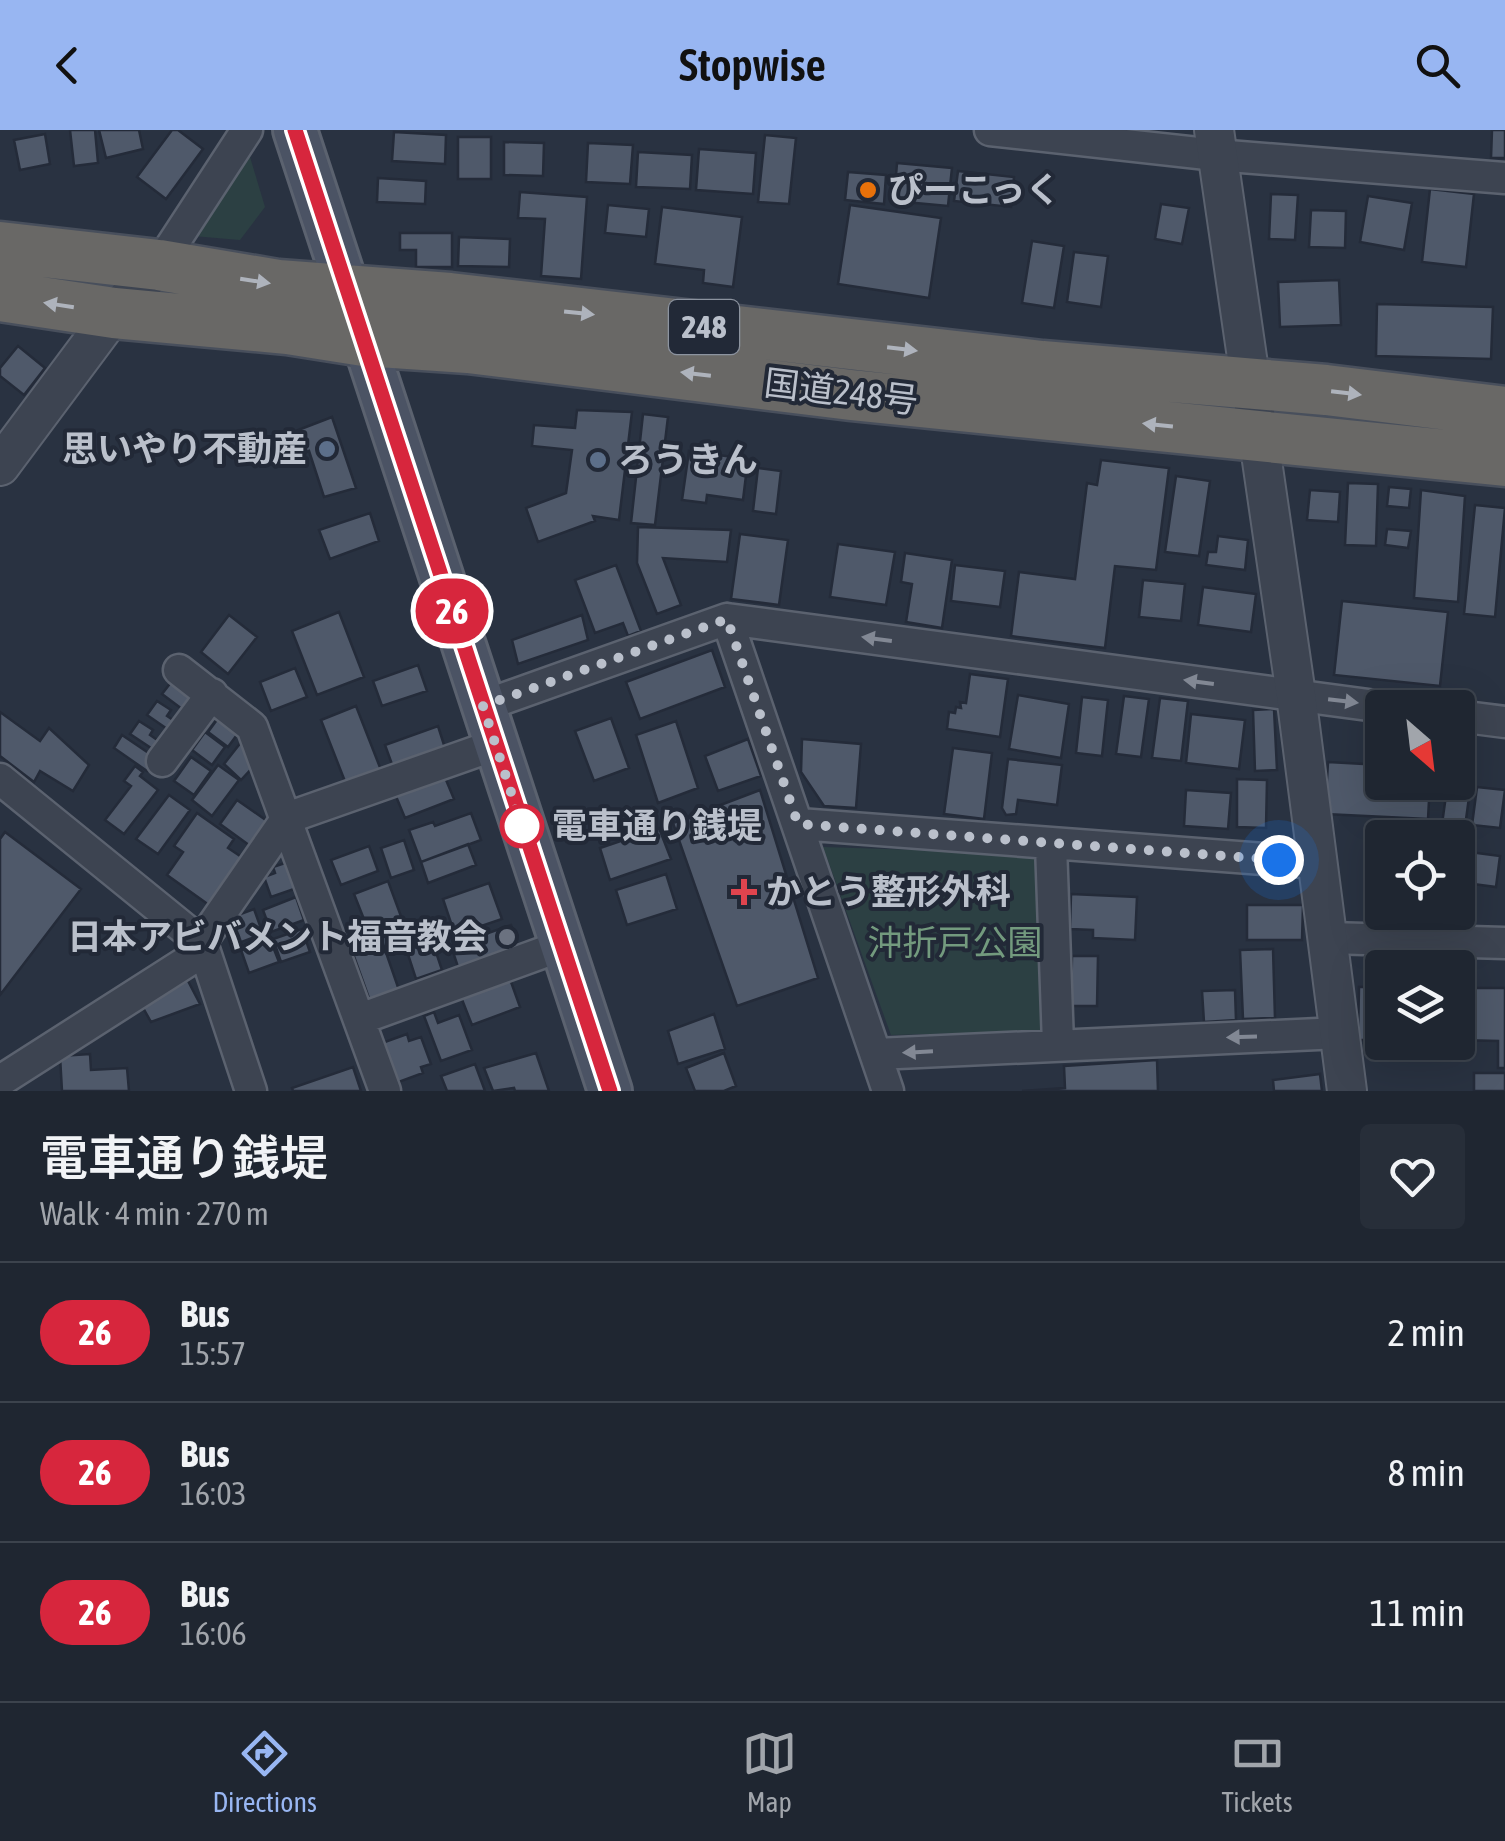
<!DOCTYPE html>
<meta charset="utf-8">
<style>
body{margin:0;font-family:"Asap Condensed","Noto Sans JP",sans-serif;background:#272e39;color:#f1f3f6;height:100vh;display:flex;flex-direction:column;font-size:38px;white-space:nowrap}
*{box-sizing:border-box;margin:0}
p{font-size:32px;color:#a1a5ab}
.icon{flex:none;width:55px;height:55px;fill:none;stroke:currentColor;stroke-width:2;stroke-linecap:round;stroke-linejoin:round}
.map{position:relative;height:961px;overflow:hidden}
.panel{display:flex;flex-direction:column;background:#1f2631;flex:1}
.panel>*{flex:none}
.badge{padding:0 20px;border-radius:32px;font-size:35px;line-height:65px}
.needle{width:65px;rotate:152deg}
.controls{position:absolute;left:1365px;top:560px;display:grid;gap:20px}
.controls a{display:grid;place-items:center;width:110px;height:110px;border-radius:10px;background:#1f2631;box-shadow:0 10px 40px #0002,0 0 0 2px #3c434d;font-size:50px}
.you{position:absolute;width:50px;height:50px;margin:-25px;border:8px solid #fff;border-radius:50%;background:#1a73e8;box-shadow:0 0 0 15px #1a73e833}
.map>.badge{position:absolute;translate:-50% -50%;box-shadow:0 0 0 5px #fff}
.round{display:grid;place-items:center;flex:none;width:105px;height:105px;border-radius:10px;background:#272e39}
.summary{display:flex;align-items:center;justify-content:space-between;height:170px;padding:0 40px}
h1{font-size:48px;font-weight:600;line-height:75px}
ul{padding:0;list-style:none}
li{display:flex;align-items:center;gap:30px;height:140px;padding:0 40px;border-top:2px solid #3c434d}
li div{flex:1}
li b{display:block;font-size:38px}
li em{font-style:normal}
li .badge{min-width:110px;font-weight:700;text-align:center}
header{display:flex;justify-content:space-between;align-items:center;height:130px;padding:0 40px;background:#98b6f2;color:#111;font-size:45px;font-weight:600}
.tab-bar{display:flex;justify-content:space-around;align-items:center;height:140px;border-top:2px solid #3c434d;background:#1f2631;font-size:28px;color:#a1a5ab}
.tab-bar a{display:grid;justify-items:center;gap:5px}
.tab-bar .active{color:#98b6f2}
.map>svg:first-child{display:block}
.green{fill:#2c4043}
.building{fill:#4f596a;stroke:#242b39;stroke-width:2.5}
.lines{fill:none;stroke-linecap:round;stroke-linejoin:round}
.minor-casing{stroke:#5b626f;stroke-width:35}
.tertiary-casing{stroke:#5b626f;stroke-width:42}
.secondary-casing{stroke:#5b626f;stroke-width:48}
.trunk-casing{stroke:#484f5c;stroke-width:55}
.minor{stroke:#3d4451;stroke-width:30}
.tertiary{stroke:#3d4451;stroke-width:38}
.secondary{stroke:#4b5364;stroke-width:42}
.trunk{stroke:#696866;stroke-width:50}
.oneway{fill:#aeb3bc}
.oneway2{fill:#828894}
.line-casing{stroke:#fff;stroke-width:22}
.line{stroke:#d7263d;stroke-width:15}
.walk{stroke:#bac0cb;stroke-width:10;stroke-dasharray:0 18}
.food-dot{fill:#e8710a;stroke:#222937;stroke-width:4}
.service-dot{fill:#5c6f8a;stroke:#222937;stroke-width:4}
.stop-dot{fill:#fff;stroke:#d7263d;stroke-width:5}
.health-dot{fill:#e0444e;stroke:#222937;stroke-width:4}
.worship-dot{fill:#6b7280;stroke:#222937;stroke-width:4}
.labels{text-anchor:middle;stroke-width:8;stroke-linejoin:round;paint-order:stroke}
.shield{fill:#222937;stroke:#8c939f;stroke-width:2.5}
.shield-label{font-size:32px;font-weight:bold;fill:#bac0cb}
.poi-label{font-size:35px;font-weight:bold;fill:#bac0cb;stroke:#222937;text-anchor:start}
.street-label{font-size:35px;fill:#bac0cb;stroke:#222937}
.stop-label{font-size:35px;font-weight:bold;fill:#bac0cb;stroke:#222937;text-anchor:start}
.park-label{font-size:35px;fill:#739a7e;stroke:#222937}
</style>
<header><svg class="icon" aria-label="back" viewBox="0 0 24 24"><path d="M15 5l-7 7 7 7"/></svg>Stopwise<svg class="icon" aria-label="search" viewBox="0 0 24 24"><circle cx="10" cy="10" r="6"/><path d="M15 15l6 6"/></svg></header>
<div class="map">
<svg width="1505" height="961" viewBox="0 0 1505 961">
<rect width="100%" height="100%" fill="#293241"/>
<path class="green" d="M250 27 265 77 240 110 193 106Z
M823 717 1042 724 1049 901 891 905Z"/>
<path class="building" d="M70 0H95L98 33 74 36Z
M99 0H139L143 19 106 28Z
M172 0H178L203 19 166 69 137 47Z
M1492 0H1505V28H1491Z
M394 2 446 5 445 34 392 31Z
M45 4 50 34 20 40 14 10Z
M765 5 796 8 789 74 758 72Z
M458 7H491V49H458Z
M504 12 544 13 543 46 504 45Z
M588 13 633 15 630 54 586 52Z
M699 19 756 23 753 64 696 60Z
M638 22 692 25 690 59 636 57Z
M897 33 952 38 948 76 894 71Z
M958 41 1014 47 1011 77 954 71Z
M848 42 886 45 884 74 845 70Z
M378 48 426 51 425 74 377 72Z
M1430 59 1474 64 1466 137 1422 132Z
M520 62 587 67 581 149 541 146 545 89 518 88Z
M1271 64 1298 65 1295 110 1269 109Z
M1368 66 1412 73 1404 120 1360 112Z
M1161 74 1189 78 1182 114 1155 109Z
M608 75 649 79 646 107 605 103Z
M850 75 941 88 929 168 838 154Z
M662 77 742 87 733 157 703 153 704 140 655 134Z
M1311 80 1346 81 1345 118 1309 117Z
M400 103H452V137H416V120H400Z
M459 107 510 109 509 137 458 136Z
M1032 111 1064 116 1054 178 1022 173Z
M1074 122 1108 126 1101 177 1067 172Z
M1339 150 1341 195 1280 197 1278 152Z
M1377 174 1493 177 1491 229 1376 226Z
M18 216 45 238 24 265 0 246V238Z
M577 280 632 282 619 390 593 386 595 391 538 412 526 378 566 363 572 320 532 316 534 295 575 298Z
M643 284 668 287 655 395 631 393Z
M332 287 356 358 324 367 309 321 288 329 280 307Z
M689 321 748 329 743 370 707 365 706 373 682 370Z
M1101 330 1169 338 1156 440 1115 436 1105 518 1011 506 1019 442 1075 449 1087 353 1097 355Z
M758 338 781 341 776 384 753 381Z
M1176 346 1210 351 1199 426 1165 422Z
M1348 353 1378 354 1376 416 1345 415Z
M1389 357 1411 359 1409 378 1387 376Z
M1310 360 1340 362 1338 392 1307 390Z
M1421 360 1465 366 1458 472 1414 468Z
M1475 375 1505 378 1495 487 1464 484Z
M370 383 379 411 330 429 319 400Z
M638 397 731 400 727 432 663 428 681 475 657 484 637 433Z
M1387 399 1411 401 1408 418 1385 415Z
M740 404 788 410 779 475 731 469Z
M1218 406 1248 410 1245 440 1206 435 1208 422H1216Z
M838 414 895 422 886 475 830 467Z
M905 423 952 430 942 498 906 492 912 454 901 452Z
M616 435 641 501 628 506 623 493 595 503 575 450Z
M955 435 1005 441 1000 477 951 471Z
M1143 450 1185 454 1181 491 1139 487Z
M1203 457 1256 464 1251 502 1198 495Z
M1342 471 1448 482 1440 556 1334 545Z
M339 482 364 547 317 565 292 501Z
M229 485 257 507 228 544 201 522Z
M582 485 588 510 518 534 512 510Z
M712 520 725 557 640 589 626 552Z
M418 535 427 561 382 576 373 551Z
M295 538 307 567 271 581 260 552Z
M970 544 1008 549 1000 607 947 599 949 582 955 583 956 577 961 578 960 572 966 573Z
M172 551 192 565 182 579 162 564Z
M1018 565 1069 574 1061 628 1009 619Z
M1124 566 1149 569 1141 627 1116 624Z
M1082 567 1108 570 1102 626 1076 623Z
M1160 568 1188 571 1181 631 1152 628Z
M157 571 171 580 167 586 179 594 173 603 147 585Z
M356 576 381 640 346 654 321 590Z
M1274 579 1277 640 1255 641 1253 580Z
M0 582 40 611 49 598 89 635 73 661 40 641 34 652 0 626Z
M1191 584 1245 590 1239 639 1186 633Z
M219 587 239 602 228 617 208 602Z
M611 588 629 638 594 651 575 601Z
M139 591 153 600 150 605 163 614 157 622 130 604Z
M676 591 698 658 658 673 636 605Z
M438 596 445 618 393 637 385 615Z
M205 602 225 617 212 635 192 620Z
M122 605 156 628 147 641 114 618Z
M748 609 761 646 718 661 705 626Z
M802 609 861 614 856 678 824 676 801 642Z
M242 611 253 637 241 650 224 634Z
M953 618 992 623 984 689 944 684Z
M191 627 211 641 194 665 174 651Z
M1008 629 1062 635 1057 675 1018 670 1016 684 1006 685 1002 678Z
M1328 632 1382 635V652H1430L1428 689 1325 684Z
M218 635 239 650 212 686 192 670Z
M135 636 143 642 140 646 158 660 124 704 105 690 131 656 124 651Z
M444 645 454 669 405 688 395 664Z
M1237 649 1267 650 1266 698 1237 697Z
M1477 657 1505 660 1500 698 1472 695Z
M1447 658 1470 660 1465 697 1442 694Z
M760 660 818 848 737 876 673 693Z
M1186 660 1231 663 1228 699 1184 696Z
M169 665 190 680 158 724 136 709Z
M237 670 270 693 253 718 220 694Z
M197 683 234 709 228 718 243 728 209 775 167 745 183 722 174 716Z
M471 683 481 710 421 732 409 700 433 692 435 696Z
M659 698 671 729 610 750 600 718Z
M5 702 81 759 0 865V709Z
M404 710 414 740 391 748 381 718Z
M468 714 476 735 428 753 421 732Z
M369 716 378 741 341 755 331 730Z
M1462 721 1500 726 1496 757 1458 752Z
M288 732 297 758 271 767 264 747 275 743 273 737Z
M666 744 677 779 627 795 616 760Z
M388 751 402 789 369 802 354 764Z
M489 753 502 789 455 805 443 769Z
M1071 764 1137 767 1135 810 1093 808V800L1070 799Z
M296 767 304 790 271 802 263 780Z
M1247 775H1303L1302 810H1247Z
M254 779 263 804 236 814 227 789Z
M426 792 442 840 416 849 405 815 385 822 381 808Z
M511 795 520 822 460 843 451 816Z
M302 799 310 822 281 832 273 809Z
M381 808 399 860 370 871 351 818Z
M270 809 279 832 249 843 241 820Z
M1273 819 1275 888 1243 889 1240 820Z
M1072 826H1098L1097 876H1071Z
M187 849 200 874 151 892 142 876Z
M510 849 520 877 472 895 461 867Z
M1359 857H1382V910H1358Z
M1458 858H1505V938H1498V911L1458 910Z
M1235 860 1236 890 1204 892 1202 861Z
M434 882 438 893 459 885 472 920 441 931 424 886Z
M714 884 725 919 678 934 668 901Z
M407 904 409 911 421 907 431 934 421 937 423 943 396 953 382 913Z
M536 923 549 961H515L514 958 493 961 484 938Z
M724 923 736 956 724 961H695L686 938Z
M90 924 91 940 127 938 129 961H62L60 926Z
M1157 930 1158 961H1022L1065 958 1064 936Z
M475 934 485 961H447L441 946Z
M353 937 361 961H293L292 958Z
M1474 943H1505V961H1474Z
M1320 944 1322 961H1274L1273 950Z"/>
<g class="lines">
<defs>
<path id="minor" d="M990 0 1216 25 1505 48
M159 135 247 0
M727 489 888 961
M179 540 252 597 385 961
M483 576 727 489 1391 578
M1458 586 1505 592
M162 631 212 564
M0 649 202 813 251 961
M799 694 1317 733
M1051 715 1058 914
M1329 808 1505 813
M360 889 561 816
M876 924 1340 903
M0 951 188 831 287 688 495 615"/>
<path id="tertiary" d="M1214 0 1296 565 1347 961
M0 336 114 183 159 135"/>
<path id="secondary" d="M295 0 610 961"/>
<path id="trunk" d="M0 117 159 135 278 155 450 168 1042 236 1326 260 1505 282
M0 166 114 183 288 199 364 211 468 218 851 265 1505 331"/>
</defs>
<use href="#minor" class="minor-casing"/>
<use href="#tertiary" class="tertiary-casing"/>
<use href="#secondary" class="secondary-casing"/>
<use href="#trunk" class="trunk-casing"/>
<use href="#minor" class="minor"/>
<use href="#tertiary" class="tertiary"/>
<use href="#secondary" class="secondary"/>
<use href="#trunk" class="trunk"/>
</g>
<defs><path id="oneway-solid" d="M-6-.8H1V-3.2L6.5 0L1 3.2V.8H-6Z" transform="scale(2.5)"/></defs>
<g class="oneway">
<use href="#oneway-solid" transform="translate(255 151) rotate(9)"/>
<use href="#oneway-solid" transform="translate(59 175) rotate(-171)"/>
<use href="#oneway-solid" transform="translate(579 183) rotate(6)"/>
<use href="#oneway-solid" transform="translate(902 219) rotate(7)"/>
<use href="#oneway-solid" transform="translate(696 244) rotate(-173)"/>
<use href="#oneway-solid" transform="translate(1346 263) rotate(7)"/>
<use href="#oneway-solid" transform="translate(1158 295) rotate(-174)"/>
</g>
<g class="oneway2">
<use href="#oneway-solid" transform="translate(877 509) rotate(-172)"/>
<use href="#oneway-solid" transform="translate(1199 552) rotate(-172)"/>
<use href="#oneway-solid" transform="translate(1343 571) rotate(7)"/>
<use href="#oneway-solid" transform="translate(1242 907) rotate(178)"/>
<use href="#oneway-solid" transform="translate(918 922) rotate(177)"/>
</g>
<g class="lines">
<defs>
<path id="line" d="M295 0 610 961"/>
</defs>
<use href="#line" class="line-casing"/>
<use href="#line" class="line"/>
<path class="walk" d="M522 696 483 576 727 489 798 694 1279 730"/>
</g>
<circle class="food-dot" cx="868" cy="60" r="10"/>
<g class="service-dot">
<circle cx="327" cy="319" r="10"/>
<circle cx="598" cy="330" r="10"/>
</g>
<circle class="stop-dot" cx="522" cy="696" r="20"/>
<path class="health-dot" d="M739 747h10v10h10v10h-10v10h-10v-10h-10v-10h10z"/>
<circle class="worship-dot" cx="507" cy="807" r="10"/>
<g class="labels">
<rect class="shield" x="669" y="170" width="70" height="54" rx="8"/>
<g class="shield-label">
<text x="704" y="208">248</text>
</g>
<g class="poi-label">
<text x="888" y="72">ぴーこっく</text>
<text x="307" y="331" text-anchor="end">思いやり不動産</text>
<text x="618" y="342">ろうきん</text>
<text x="766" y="774">かとう整形外科</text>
<text x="487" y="819" text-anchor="end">日本アビバメント福音教会</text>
</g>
<g class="street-label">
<text transform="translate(841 262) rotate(7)" y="12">国道248号</text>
</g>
<g class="stop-label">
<text x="552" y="708">電車通り銭堤</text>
</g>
<g class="park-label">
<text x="955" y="825">沖折戸公園</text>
</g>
</g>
</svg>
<div class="controls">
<a><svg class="needle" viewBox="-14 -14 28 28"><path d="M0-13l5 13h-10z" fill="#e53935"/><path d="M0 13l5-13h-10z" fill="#a1a5ab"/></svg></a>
<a><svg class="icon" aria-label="locate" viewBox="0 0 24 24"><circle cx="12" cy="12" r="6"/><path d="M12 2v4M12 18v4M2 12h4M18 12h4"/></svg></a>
<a><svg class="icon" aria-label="layers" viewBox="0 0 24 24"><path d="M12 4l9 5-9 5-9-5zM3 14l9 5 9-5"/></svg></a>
</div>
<div class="you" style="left:1279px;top:730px"></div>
<b class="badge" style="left:452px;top:481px;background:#d7263d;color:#fff">26</b>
</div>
<section class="panel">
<div class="summary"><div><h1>電車通り銭堤</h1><p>Walk · 4 min · 270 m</p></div><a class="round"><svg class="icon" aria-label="heart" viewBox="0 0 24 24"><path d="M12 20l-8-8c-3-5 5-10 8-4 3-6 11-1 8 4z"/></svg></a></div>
<ul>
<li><span class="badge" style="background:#d7263d;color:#fff">26</span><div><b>Bus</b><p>15:57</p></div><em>2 min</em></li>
<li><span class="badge" style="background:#d7263d;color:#fff">26</span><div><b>Bus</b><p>16:03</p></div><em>8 min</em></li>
<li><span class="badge" style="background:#d7263d;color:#fff">26</span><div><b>Bus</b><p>16:06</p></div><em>11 min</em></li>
</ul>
</section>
<nav class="tab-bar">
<a class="active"><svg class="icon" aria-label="directions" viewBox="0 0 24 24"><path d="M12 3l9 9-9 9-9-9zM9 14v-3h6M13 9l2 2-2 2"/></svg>Directions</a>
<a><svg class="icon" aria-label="map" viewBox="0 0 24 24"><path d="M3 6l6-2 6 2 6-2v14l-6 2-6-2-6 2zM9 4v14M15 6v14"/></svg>Map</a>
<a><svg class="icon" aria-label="tickets" viewBox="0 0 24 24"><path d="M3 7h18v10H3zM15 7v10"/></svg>Tickets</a>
</nav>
